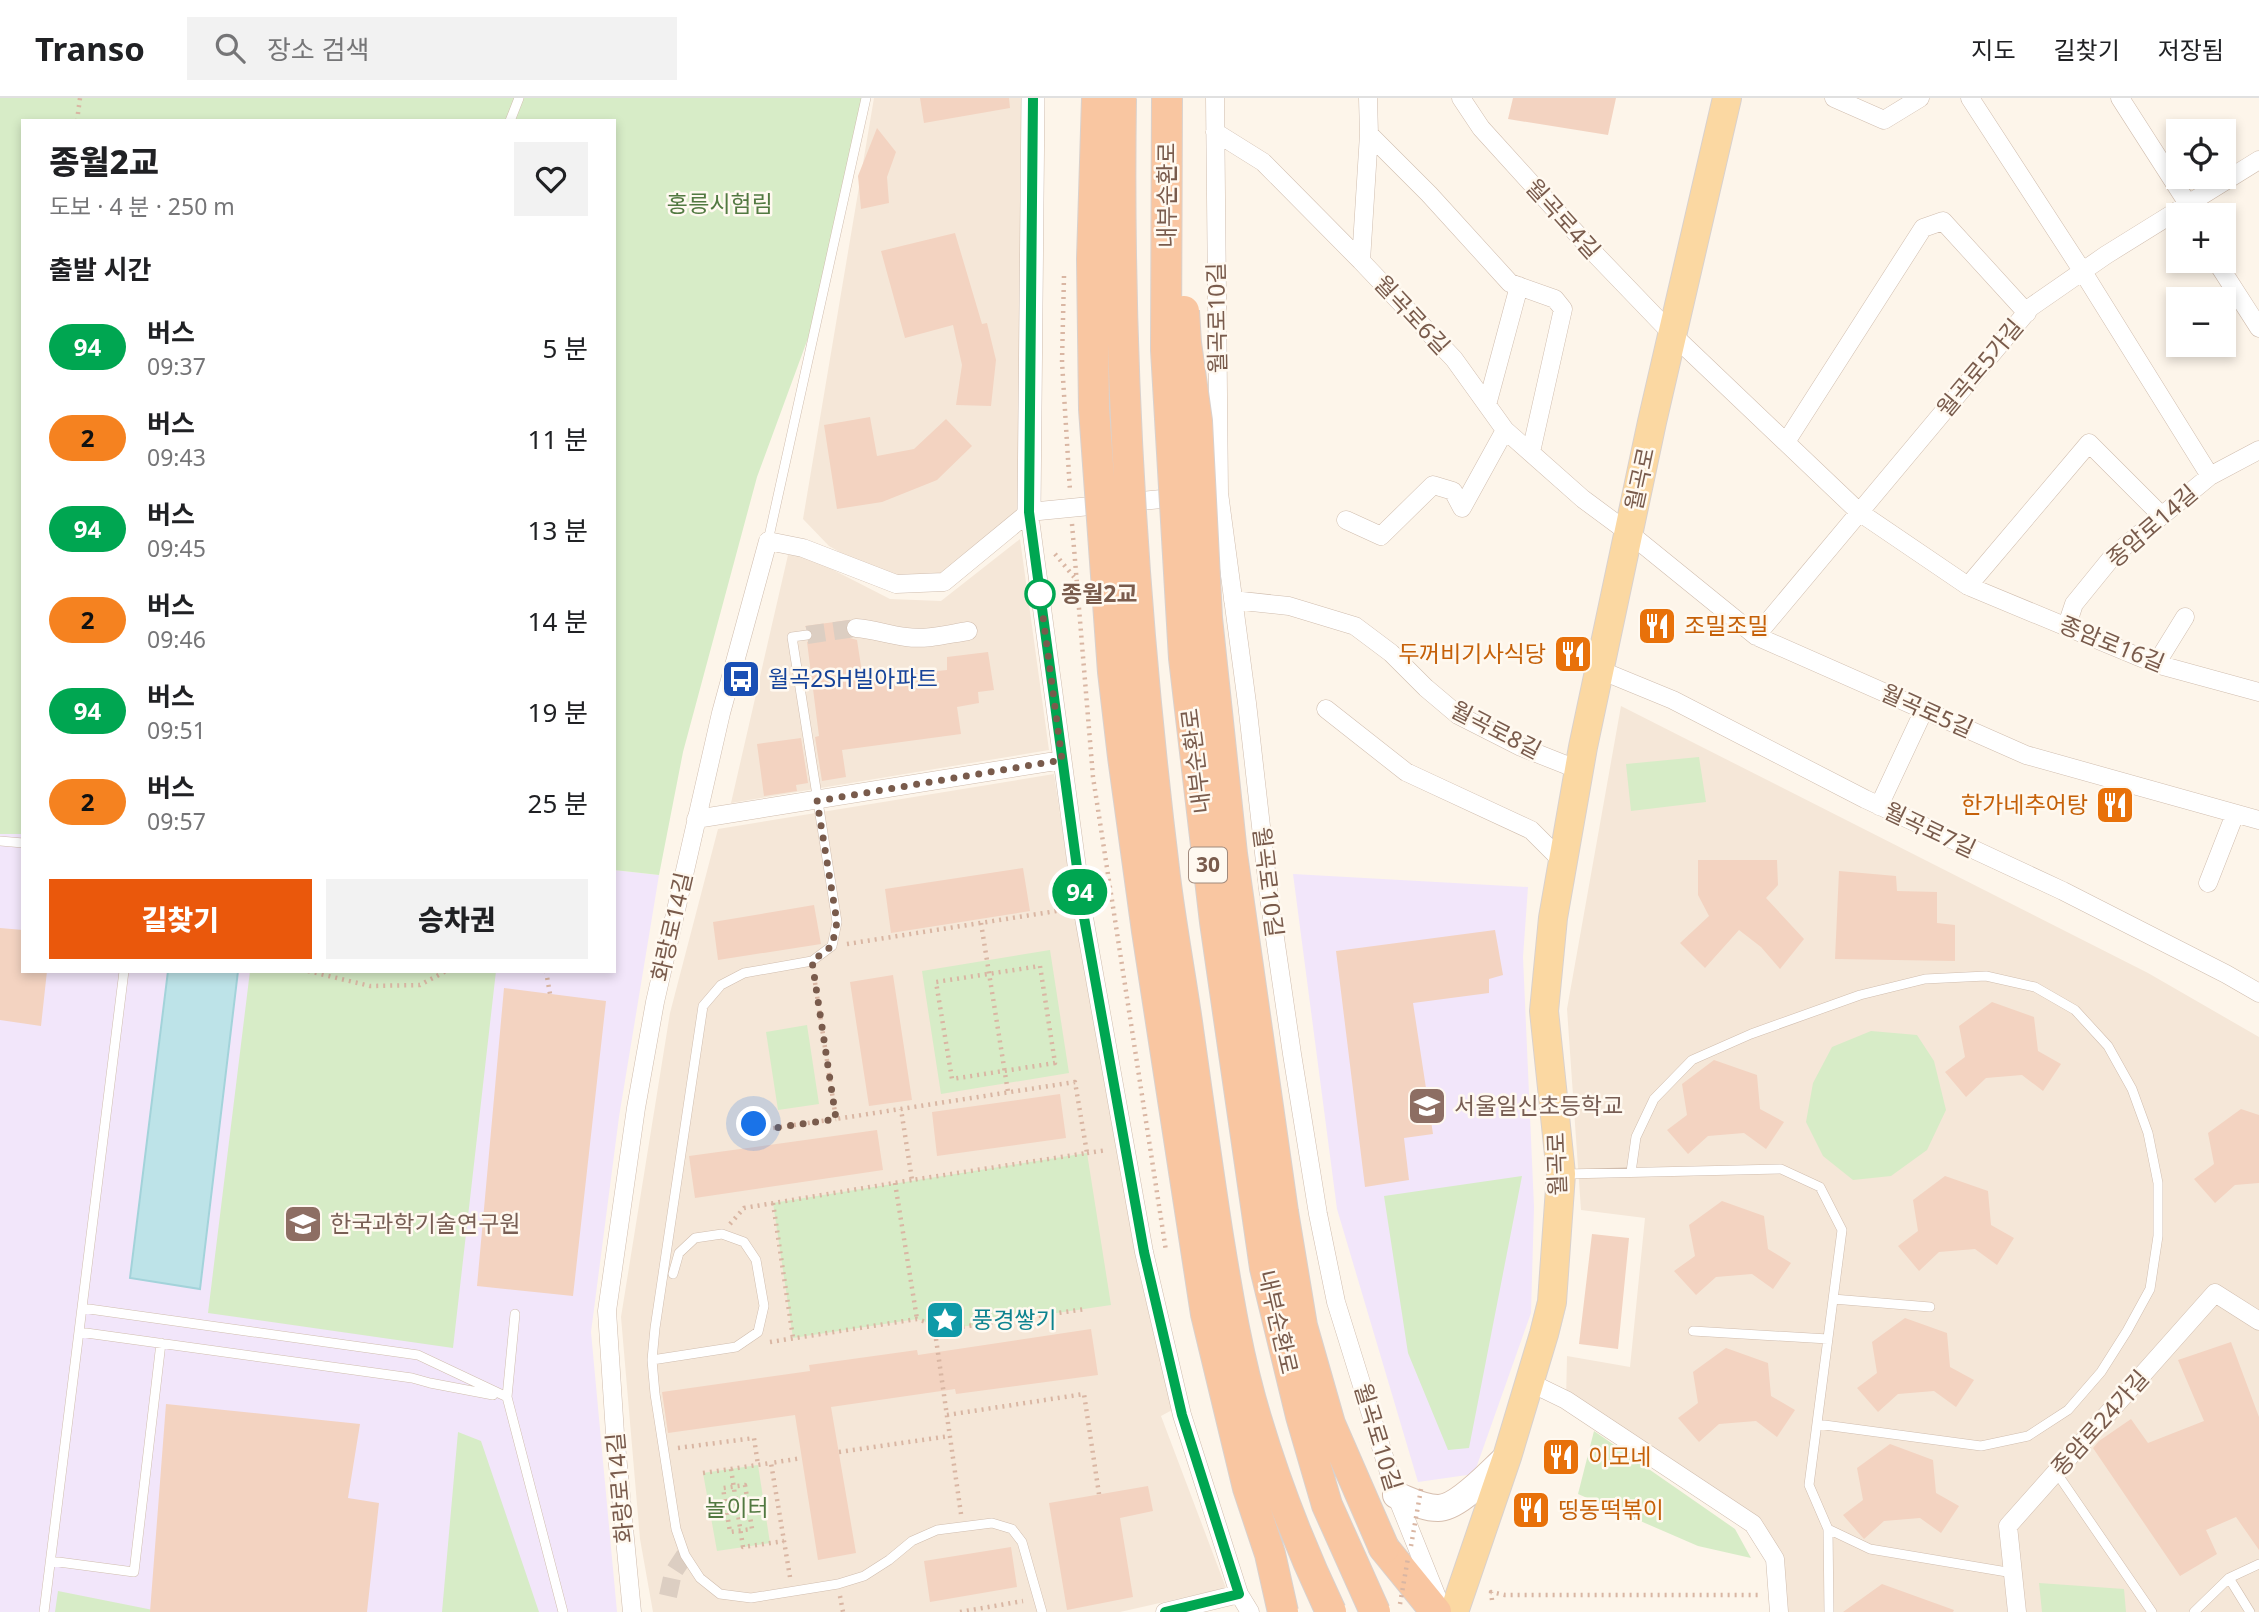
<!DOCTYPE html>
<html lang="ko">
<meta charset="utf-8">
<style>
body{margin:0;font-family:"Noto Sans","Noto Sans KR",sans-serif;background:#f2f2f2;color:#202124;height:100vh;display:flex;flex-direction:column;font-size:26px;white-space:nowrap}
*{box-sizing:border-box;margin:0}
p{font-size:23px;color:#757577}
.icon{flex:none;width:38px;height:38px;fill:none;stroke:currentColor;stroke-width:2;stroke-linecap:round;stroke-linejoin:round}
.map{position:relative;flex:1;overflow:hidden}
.details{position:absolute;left:21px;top:21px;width:595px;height:854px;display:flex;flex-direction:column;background:#fff;border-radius:0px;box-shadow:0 4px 10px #0003}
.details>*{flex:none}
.badge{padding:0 14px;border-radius:23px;font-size:24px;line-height:46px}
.controls{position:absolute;left:2166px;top:21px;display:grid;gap:14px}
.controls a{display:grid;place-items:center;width:70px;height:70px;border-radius:0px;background:#fff;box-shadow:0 4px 10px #0003;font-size:35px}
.you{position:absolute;width:35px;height:35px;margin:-18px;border:5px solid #fff;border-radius:50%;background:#1a73e8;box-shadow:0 0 0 10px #1a73e833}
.map>.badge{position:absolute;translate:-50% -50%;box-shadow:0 0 0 4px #fff}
h2{padding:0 28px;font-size:26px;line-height:63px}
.round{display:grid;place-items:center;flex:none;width:74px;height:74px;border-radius:0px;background:#f2f2f2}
.summary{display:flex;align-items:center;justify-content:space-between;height:119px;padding:0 28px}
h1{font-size:33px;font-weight:800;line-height:52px}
.button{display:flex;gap:14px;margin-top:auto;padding:14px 28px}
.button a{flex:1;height:80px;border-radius:0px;background:#ea580c;color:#fff;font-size:28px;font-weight:800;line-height:80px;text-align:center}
.button a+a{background:#f2f2f2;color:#202124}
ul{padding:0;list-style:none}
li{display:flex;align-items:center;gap:21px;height:91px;padding:0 28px}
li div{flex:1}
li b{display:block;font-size:26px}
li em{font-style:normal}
li .badge{min-width:77px;font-weight:700;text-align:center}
header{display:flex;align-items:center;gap:42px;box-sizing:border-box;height:98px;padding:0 35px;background:#fff;border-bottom:2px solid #e0e0e0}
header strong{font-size:33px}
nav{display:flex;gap:38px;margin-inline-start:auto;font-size:24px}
.search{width:490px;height:63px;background:#f2f2f2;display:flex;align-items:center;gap:18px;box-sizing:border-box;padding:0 24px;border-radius:0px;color:#757577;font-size:26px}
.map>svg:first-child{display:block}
.residential{fill:#f5e7d8}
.education{fill:#f2e6fa}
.green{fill:#d7ecc7}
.water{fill:#bde3e8;stroke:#a3d3da;stroke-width:2}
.pier{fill:#fdf5ea}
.building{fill:#f3d3c1}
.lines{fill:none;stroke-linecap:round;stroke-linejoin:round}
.minor-tunnel{stroke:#dccec2;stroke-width:18;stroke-dasharray:18 9;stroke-linecap:butt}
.service-casing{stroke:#d0bdae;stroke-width:10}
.minor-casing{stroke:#d0bdae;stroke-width:19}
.tertiary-casing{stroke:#d0bdae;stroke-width:24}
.secondary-casing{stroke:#d6beae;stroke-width:28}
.primary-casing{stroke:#d9d1cd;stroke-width:30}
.trunk-casing{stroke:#d9d1cd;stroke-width:32}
.path{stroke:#d9b6a3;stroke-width:4.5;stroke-dasharray:2 5;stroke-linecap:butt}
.service{stroke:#fff;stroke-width:9}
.minor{stroke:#fff;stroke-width:18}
.tertiary{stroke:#fff;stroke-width:23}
.secondary{stroke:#fff;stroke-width:26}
.primary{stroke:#fbd8a2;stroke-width:28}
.trunk{stroke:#f9c6a1;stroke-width:30}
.trunk-bridge-casing{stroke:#d9d1cd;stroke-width:32;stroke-linecap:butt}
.path-bridge{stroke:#d9b6a3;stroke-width:4.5;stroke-dasharray:2 5;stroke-linecap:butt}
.trunk-bridge{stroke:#f9c6a1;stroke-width:30}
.line-casing{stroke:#fff;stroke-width:16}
.line{stroke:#00a651;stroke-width:10}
.walk{stroke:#795b4c;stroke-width:7;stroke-dasharray:0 12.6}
.stop-dot{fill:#fff;stroke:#00a651;stroke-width:3.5}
.labels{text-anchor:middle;stroke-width:5;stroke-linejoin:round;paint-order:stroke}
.shield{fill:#fff9f0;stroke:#a18a7d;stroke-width:2}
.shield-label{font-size:21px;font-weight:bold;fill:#795b4c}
.street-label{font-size:23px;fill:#795b4c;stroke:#fff9f0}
.park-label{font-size:23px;fill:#527941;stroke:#fff9f0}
.stop-label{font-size:23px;font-weight:bold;fill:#795b4c;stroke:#fff9f0;text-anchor:start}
.food-label{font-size:23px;fill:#c56008;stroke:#fff9f0;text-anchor:start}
.transit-label{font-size:23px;fill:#164399;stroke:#fff9f0;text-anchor:start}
.education-label{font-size:23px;fill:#785e54;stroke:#fff9f0;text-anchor:start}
.culture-label{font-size:23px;fill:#0d838f;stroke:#fff9f0;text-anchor:start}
</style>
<header>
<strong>Transo</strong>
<div class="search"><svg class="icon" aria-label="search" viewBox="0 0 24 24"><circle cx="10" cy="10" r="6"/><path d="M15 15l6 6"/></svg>장소 검색</div>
<nav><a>지도</a><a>길찾기</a><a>저장됨</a></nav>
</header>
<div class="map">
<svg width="2259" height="1514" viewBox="0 0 2259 1514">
<rect width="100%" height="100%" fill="#fdf5ea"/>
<path class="residential" d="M874 0H1033L1029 414 944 484 896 486 829 448 803 421Z
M1020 441 1049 652 731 705 788 457 806 458 890 501 941 503Z
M1621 608 2148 875 2259 939V1514H1779L1775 1461 1753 1426 1566 1302 1567 1258 1630 1269 1645 1120 1581 1112 1567 911Z
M1054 676 1077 830 1138 1170 1172 1312 1161 1318 1226 1490 1120 1514H653L640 1441 621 1219 670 915 718 731Z"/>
<path class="education" d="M0 718 23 719V873H614V772L659 777 619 1019 591 1234 617 1514H0Z
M1293 776 1528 789 1523 859 1534 1109 1531 1215 1474 1376 1418 1384 1337 1111Z"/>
<path class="green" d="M0 0H866L822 202 757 379 683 654 659 777 614 772V23H23V736H0Z
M1699 659 1706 704 1631 713 1626 666Z
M1050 852 1069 975 941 996 922 873Z
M250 873H496L453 1250 208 1215Z
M807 927 819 1006 778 1012 766 934Z
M1871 933 1917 937 1934 963 1946 1012 1927 1052 1891 1078 1853 1082 1823 1058 1806 1024 1813 985 1832 949Z
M1087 1055 1111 1207 947 1231 917 1221 793 1240 773 1105Z
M1522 1078 1469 1350 1448 1352 1408 1255 1384 1098Z
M1594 1333 1735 1431 1751 1460 1698 1448 1578 1396Z
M458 1334 481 1343 539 1514H442Z
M758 1367 770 1445 717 1453 703 1375Z
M2039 1485 2124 1491 2126 1514H2042Z
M58 1493 163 1514H55Z"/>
<path class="water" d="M168 873H238L200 1191 130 1180Z"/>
<path class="pier" d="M1127 0H1153L1154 58 1148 253 1155 409 1181 669 1185 735 1241 1157 1280 1293 1316 1408 1357 1514H1336L1297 1416 1225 1160 1134 407Z"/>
<path class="building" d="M920 0H1009L1010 10 924 25Z
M1513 0H1616L1608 37 1508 21Z
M877 30 896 54 887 79 889 105 861 111 858 78Z
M955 135 982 226 987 225 996 262 991 308 956 307 962 267 953 227 905 240 881 153Z
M870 319 877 358 914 351 946 321 972 348 937 382 882 404 837 411 824 327Z
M849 522 845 528V534L850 540 857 542 863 581 947 572V559L988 554 994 592 978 594 979 605 957 609 961 636 842 652 846 679 822 683 815 639 819 638 807 544 812 542 814 537 812 532 806 530 805 528Z
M801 640 808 685 796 687 797 693 764 698 757 646Z
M1698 762H1777L1778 787 1766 800 1804 841 1780 871 1761 849 1739 832 1705 870 1680 845 1709 818 1698 797Z
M1023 770 1030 813 891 835 885 791Z
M1839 773 1896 778 1897 793 1937 794V825L1955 827V863L1835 861Z
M814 807 821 846 718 862 713 824Z
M0 830 23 832V873H47L41 928 0 922Z
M1495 832 1503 877 1489 881V895L1413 905 1433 1036 1404 1040 1409 1082 1365 1089 1336 853Z
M893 877 912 1002 869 1008 850 884Z
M504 890 606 903 573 1198 477 1188Z
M1992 904 2034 919 2038 953 2061 966 2043 993 2022 977 1986 980 1966 999 1945 974 1965 959 1959 928Z
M1714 962 1757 977 1760 1011 1784 1024 1766 1051 1744 1035 1708 1038 1688 1056 1667 1032 1687 1017 1682 986Z
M1060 996 1066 1040 937 1058 932 1014Z
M2241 1011 2259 1017V1085L2235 1087 2215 1105 2194 1081 2214 1066 2208 1035Z
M877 1032 883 1072 695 1100 689 1058Z
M1945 1078 1988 1093 1991 1127 2014 1140 1997 1167 1975 1151 1939 1154 1919 1173 1898 1148 1918 1133 1913 1102Z
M1722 1103 1764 1118 1768 1151 1791 1165 1773 1191 1752 1176 1716 1179 1696 1197 1674 1173 1695 1158 1689 1127Z
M1592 1136 1629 1140 1618 1251 1579 1246Z
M1905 1220 1947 1235 1950 1269 1974 1282 1956 1309 1934 1293 1898 1296 1878 1314 1857 1290 1877 1275 1872 1244Z
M1091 1231 1098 1277 956 1296 955 1291 831 1309 856 1455 818 1462 795 1317 668 1335 662 1294 810 1273 809 1267 917 1252 918 1257Z
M2231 1244 2259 1319V1452L2236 1419 2206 1432 2217 1456 2180 1478 2093 1350 2099 1343 2131 1321 2148 1345 2204 1323 2178 1262Z
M1726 1250 1768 1265 1771 1298 1795 1312 1777 1339 1756 1323 1719 1326 1699 1344 1678 1320 1698 1305 1693 1274Z
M166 1306 360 1326 348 1400 379 1405 367 1514H150Z
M1890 1346 1933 1362 1936 1395 1959 1408 1941 1435 1920 1420 1884 1423 1864 1441 1843 1417 1863 1402 1857 1370Z
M1148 1388 1153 1413 1120 1420 1133 1499 1067 1512 1049 1405Z
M1011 1449 1017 1489 930 1504 924 1463Z
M1882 1486 1954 1512 1953 1514H1843Z"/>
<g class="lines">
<path class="minor-tunnel" d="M807 537 856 530
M668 1498 673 1475 685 1457"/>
<defs>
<path id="service" d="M510 23 519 0
M768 443 866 0
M807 537 792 539 837 824 832 848 812 863 744 875 721 887 703 908 655 1230 652 1262 655 1296 676 1431 685 1457 700 1480 720 1496 751 1500 838 1486 864 1478 889 1462 912 1443 937 1432 992 1425 1012 1431 1022 1444 1042 1514
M0 743 23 745
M1631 1074 1636 1039 1654 1001 1692 962 1751 936 1860 897 1925 881 1986 878 2035 889 2075 912 2108 948 2132 991 2148 1035 2158 1085V1138L2150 1191 2127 1233 2101 1274 2068 1312 2028 1338 1981 1348 1817 1326
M1566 1076 1781 1071 1820 1089 1842 1132 1809 1387 1828 1431 1870 1451 2013 1475
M1833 1201 1930 1209
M82 1210 418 1257 507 1299
M515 1216 507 1299 563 1514
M1693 1233 1828 1241
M79 1234 412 1280 430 1285 493 1297
M652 1262 736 1249 758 1234 764 1208 756 1162 744 1144 722 1136 695 1140 679 1155 673 1176
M2056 1374 2152 1514
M1828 1431 1829 1514
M51 1463 134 1474 161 1245
M2229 1480 2250 1514
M44 1514 124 873
M2194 1514 2229 1480 2259 1466"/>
<path id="minor" d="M1215 0 1219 395 1247 605 1269 799 1292 956 1318 1116 1336 1204 1396 1397 1439 1504
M1368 0 1369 36 1361 163 1454 261 1505 332 1583 401 1629 435 1756 538 2026 657 2259 722
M1461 0 1481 30 1597 158 1672 236 1859 414 1968 488 2156 566 2259 594
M1834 0 1884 22 1920 0
M1970 0 2083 174 2210 378
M2120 0 2188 106 2190 116
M1215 34 1263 64 1361 163
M1369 36 1429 96 1510 185 1555 201 1563 211 1531 354
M2216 163 2259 230
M1487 307 1519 188
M1786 344 1923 130 1943 123 2027 215
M1029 414 1083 814 1144 1154 1182 1317 1239 1496 1250 1514
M1029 414 1182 399
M1346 422 1381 438 1433 387 1453 393 1462 410 1505 332
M1968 488 2089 345 2161 417
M1233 502 1289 508 1355 528 1391 555 1426 590 1458 617 1521 649 1579 672
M2067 527 2074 506 2113 458 2210 378 2259 352
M856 530C873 531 889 537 906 539 927 542 948 536 968 533
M1756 538 2031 209 2106 157 2259 62
M2156 566 2185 519
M1600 572 1673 602 1865 701 2063 793 2226 876 2259 895
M1326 611 1406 674 1531 732 1563 764
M1879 708 1924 612
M696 721 1062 662
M2208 785 2235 716
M1529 1284 1566 1302 1753 1426 1775 1461 1779 1514
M632 1514 615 1336 607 1213 636 1010 655 904 721 615 768 443 803 450 896 486 944 484 1029 414
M1165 1514 1239 1496
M2017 1514 2008 1428 2215 1195 2259 1223"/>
<path id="tertiary" d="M1029 414 1033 0"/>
<path id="secondary" d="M1396 1397C1409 1402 1423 1410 1438 1410 1459 1410 1491 1373 1507 1359"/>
<path id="primary" d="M1454 1514 1507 1359 1544 1236 1552 1204 1561 1076 1544 913 1553 820 1583 649 1652 324 1727 0"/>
<path id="trunk" d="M1384 1450 1436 1514"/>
</defs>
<use href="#service" class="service-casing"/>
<use href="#minor" class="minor-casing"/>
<use href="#tertiary" class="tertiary-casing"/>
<use href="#secondary" class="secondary-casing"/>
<use href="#primary" class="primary-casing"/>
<use href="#trunk" class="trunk-casing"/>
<path class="path" d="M77 23 80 0
M1064 178 1062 264 1070 393
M1072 426 1093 679 1166 1153
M1055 456 1074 479
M981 825 1008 994
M847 846 1063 812
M1040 868 1055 965 952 981 936 884Z
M308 873 370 888 420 887 446 873
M546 873 550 896
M814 878 836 1021 1075 984 1087 1055 912 1082 901 1011
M740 1021 767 1031 836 1021
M1087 1055 1107 1052
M895 1085 917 1221
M773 1105 793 1240
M730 1126 744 1110 912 1082
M934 1227 961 1416
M770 1244 917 1221 947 1231 1086 1211
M947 1317 1084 1296 1099 1396
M678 1350 754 1340 758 1367
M839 1354 950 1338
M731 1371 743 1449 784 1443
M703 1375 771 1365
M745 1387 752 1431 730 1434 723 1390Z
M790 1479 771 1365 802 1360
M840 1498 843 1514
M1492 1502 1491 1494 1505 1497H1758
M960 1514 1023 1503"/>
<use href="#service" class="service"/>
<use href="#minor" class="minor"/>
<use href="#tertiary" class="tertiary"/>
<use href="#secondary" class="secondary"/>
<use href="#primary" class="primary"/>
<use href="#trunk" class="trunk"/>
<defs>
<path id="trunk-bridge" d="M1097 0 1092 161 1094 311 1113 574 1123 659 1147 833 1206 1216 1248 1390 1270 1456 1283 1514
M1121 0C1117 260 1133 520 1165 779 1171 827 1180 876 1187 924 1197 995 1207 1067 1218 1138 1228 1199 1238 1261 1256 1320 1276 1387 1301 1451 1331 1514
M1167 0 1166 252 1184 560 1215 824 1265 1170 1301 1318 1327 1407 1375 1514
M1184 213 1186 245 1197 323 1207 520 1232 756 1283 1114 1302 1228 1330 1326 1384 1450"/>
</defs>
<use href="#trunk-bridge" class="trunk-bridge-casing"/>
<path class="path-bridge" d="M1411 1448 1421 1391
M1400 1506 1408 1460"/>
<use href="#trunk-bridge" class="trunk-bridge"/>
</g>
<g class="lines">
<defs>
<path id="line" d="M1033 0 1029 414 1083 814 1144 1154 1182 1317 1239 1496 1165 1514"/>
</defs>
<use href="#line" class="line-casing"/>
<use href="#line" class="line"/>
<path class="walk" d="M754 1026 767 1031 836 1021 812 863 832 848 837 824 817 703 1062 662 1040 496"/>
</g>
<defs>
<symbol id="restaurant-square" viewBox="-11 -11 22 22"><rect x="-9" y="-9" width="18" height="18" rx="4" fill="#e8710a" stroke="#fff9f0"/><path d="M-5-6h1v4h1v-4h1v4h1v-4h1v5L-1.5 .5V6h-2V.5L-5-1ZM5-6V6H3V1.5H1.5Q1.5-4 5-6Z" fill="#fff"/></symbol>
<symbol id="bus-square" viewBox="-11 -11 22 22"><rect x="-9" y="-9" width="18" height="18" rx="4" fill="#1a4fb4" stroke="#fff9f0"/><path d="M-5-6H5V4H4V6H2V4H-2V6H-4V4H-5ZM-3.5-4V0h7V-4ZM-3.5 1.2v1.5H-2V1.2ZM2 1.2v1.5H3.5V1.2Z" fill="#fff"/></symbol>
<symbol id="school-square" viewBox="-11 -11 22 22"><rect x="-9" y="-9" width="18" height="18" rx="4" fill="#8d6e63" stroke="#fff9f0"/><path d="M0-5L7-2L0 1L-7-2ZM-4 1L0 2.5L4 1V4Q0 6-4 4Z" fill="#fff"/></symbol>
<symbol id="university-square" viewBox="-11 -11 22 22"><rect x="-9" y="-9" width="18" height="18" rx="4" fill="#8d6e63" stroke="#fff9f0"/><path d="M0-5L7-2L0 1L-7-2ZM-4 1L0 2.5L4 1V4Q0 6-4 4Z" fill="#fff"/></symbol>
<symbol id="sight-square" viewBox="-11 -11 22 22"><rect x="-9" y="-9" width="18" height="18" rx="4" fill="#0f9aa8" stroke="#fff9f0"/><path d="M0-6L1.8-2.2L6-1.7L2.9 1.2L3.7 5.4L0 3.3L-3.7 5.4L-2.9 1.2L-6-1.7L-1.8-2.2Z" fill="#fff"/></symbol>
</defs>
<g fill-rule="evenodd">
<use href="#restaurant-square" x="1635" y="506" width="44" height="44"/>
<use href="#restaurant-square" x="1551" y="534" width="44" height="44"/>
<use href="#bus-square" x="719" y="559" width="44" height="44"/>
<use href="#restaurant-square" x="2093" y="685" width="44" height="44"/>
<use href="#school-square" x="1405" y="986" width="44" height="44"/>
<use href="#university-square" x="281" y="1104" width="44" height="44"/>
<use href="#sight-square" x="923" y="1200" width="44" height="44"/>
<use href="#restaurant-square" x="1539" y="1337" width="44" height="44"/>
<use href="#restaurant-square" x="1509" y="1390" width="44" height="44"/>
</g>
<circle class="stop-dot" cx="1040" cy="496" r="14"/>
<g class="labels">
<rect class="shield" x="1189" y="749.5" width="38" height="35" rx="5"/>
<g class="shield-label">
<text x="1208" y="774">30</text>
</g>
<g class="street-label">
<text transform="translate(1167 97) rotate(-90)" y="8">내부순환로</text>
<text transform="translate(1563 121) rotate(48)" y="8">월곡로4길</text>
<text transform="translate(1412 217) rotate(47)" y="8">월곡로6길</text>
<text transform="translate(1217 220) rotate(-91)" y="8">월곡로10길</text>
<text transform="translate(1980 270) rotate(-50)" y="8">월곡로5가길</text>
<text transform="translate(1640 381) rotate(-78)" y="8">월곡로</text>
<text transform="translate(2152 428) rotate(-41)" y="8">종암로14길</text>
<text transform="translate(2112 546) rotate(22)" y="8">종암로16길</text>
<text transform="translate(1927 613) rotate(24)" y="8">월곡로5길</text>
<text transform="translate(1496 632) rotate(27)" y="8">월곡로8길</text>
<text transform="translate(1196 663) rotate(-97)" y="8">내부순환로</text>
<text transform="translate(1930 732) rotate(25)" y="8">월곡로7길</text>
<text transform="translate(1268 784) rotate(83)" y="8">월곡로10길</text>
<text transform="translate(672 829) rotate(-77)" y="8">화랑로14길</text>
<text transform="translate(1557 1066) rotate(-92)" y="8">월곡로</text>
<text transform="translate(1278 1224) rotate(77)" y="8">내부순환로</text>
<text transform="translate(2100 1325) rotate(-48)" y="8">종암로24가길</text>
<text transform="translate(1378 1339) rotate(73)" y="8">월곡로10길</text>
<text transform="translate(620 1390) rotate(-95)" y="8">화랑로14길</text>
</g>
<g class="park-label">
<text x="720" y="114">홍릉시험림</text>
<text x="737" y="1418">놀이터</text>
</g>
<g class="stop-label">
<text x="1061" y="504">종월2교</text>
</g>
<g class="food-label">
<text x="1684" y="536">조밀조밀</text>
<text x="1546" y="564" text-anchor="end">두꺼비기사식당</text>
<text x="2088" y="715" text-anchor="end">한가네추어탕</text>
<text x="1588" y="1367">이모네</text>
<text x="1558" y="1420">띵동떡볶이</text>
</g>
<g class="transit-label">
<text x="768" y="589">월곡2SH빌아파트</text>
</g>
<g class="education-label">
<text x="1454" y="1016">서울일신초등학교</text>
<text x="330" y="1134">한국과학기술연구원</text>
</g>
<g class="culture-label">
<text x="972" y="1230">풍경쌓기</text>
</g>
</g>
</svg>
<div class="controls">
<a><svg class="icon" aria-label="locate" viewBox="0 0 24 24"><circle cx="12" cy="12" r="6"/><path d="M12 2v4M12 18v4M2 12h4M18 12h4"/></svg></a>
<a>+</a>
<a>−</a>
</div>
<div class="you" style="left:754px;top:1026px"></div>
<b class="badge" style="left:1080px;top:794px;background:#00a651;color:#fff">94</b>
<section class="details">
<div class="summary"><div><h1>종월2교</h1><p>도보 · 4 분 · 250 m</p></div><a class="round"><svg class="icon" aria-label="heart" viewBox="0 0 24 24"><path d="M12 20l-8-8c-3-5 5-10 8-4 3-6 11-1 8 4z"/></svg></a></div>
<h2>출발 시간</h2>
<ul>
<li><span class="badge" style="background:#00a651;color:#fff">94</span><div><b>버스</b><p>09:37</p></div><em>5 분</em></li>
<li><span class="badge" style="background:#f58220;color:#111">2</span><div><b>버스</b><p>09:43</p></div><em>11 분</em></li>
<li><span class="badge" style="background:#00a651;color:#fff">94</span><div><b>버스</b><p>09:45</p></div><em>13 분</em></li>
<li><span class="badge" style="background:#f58220;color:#111">2</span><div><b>버스</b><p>09:46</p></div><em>14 분</em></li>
<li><span class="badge" style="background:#00a651;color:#fff">94</span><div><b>버스</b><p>09:51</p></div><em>19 분</em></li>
<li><span class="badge" style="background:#f58220;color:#111">2</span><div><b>버스</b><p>09:57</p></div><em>25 분</em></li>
</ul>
<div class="button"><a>길찾기</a><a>승차권</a></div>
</section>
</div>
